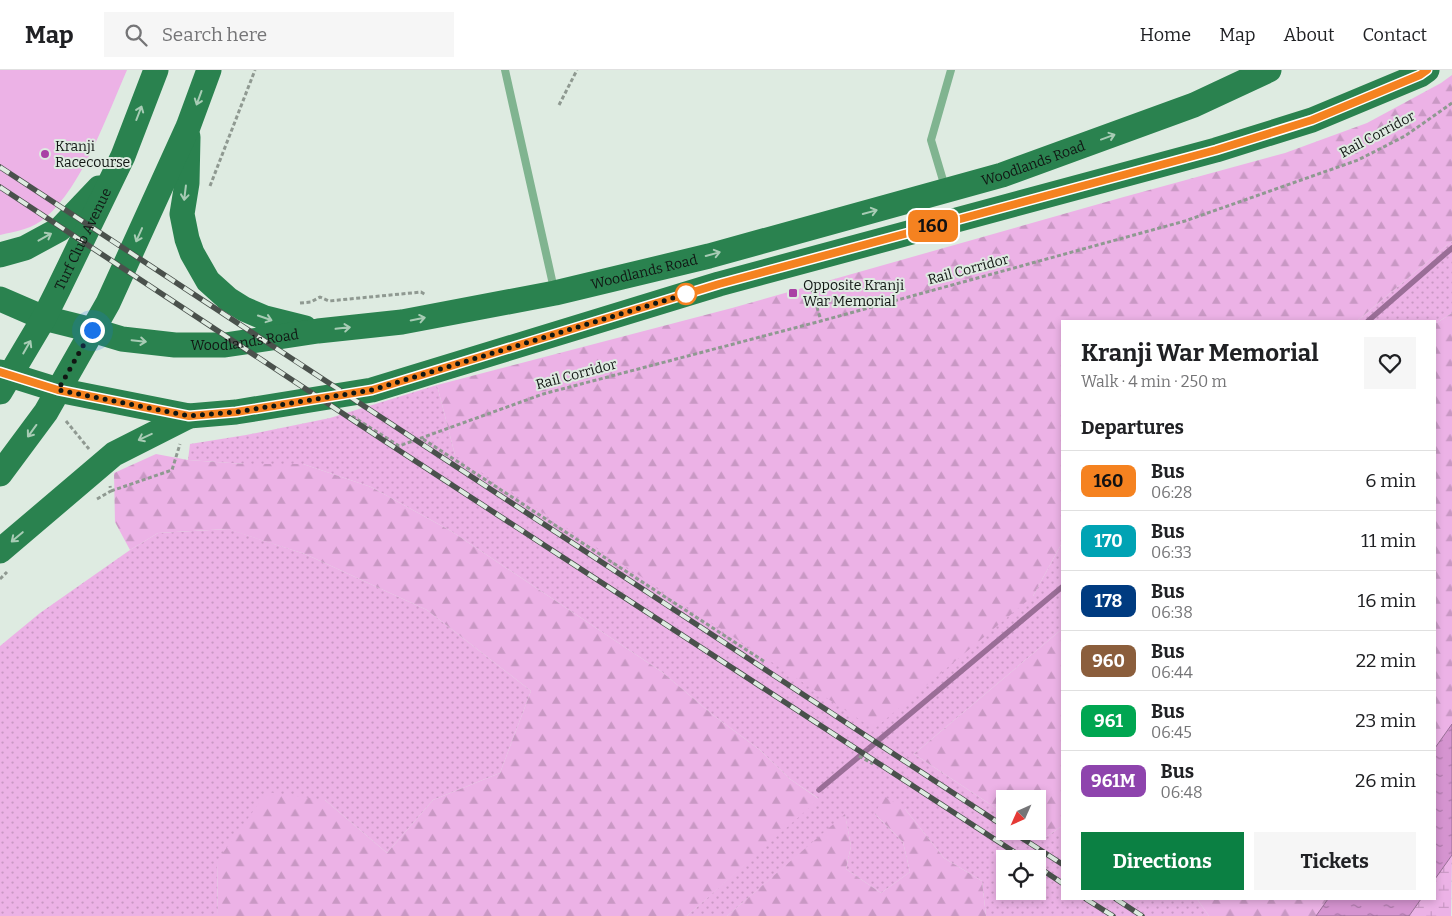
<!DOCTYPE html>
<meta charset="utf-8">
<style>
body{margin:0;font-family:Bitter,serif;background:#f6f6f6;color:#202124;height:100vh;display:flex;flex-direction:column;font-size:19px;white-space:nowrap}
*{box-sizing:border-box;margin:0}
p{font-size:16px;color:#757577}
.icon{flex:none;width:28px;height:28px;fill:none;stroke:currentColor;stroke-width:2;stroke-linecap:round;stroke-linejoin:round}
.map{position:relative;flex:1;overflow:hidden}
.panel{position:absolute;left:1061px;top:250px;width:375px;height:580px;display:flex;flex-direction:column;background:#fff;border-radius:0px;box-shadow:0 2px 8px #0003}
.panel>*{flex:none}
.badge{padding:0 10px;border-radius:8px;font-size:18px;line-height:32px}
.needle{width:32px;rotate:225deg}
.controls{position:absolute;left:996px;top:720px;display:grid;gap:10px}
.controls a{display:grid;place-items:center;width:50px;height:50px;border-radius:0px;background:#fff;box-shadow:0 2px 8px #0003;font-size:25px}
.you{position:absolute;width:25px;height:25px;margin:-12px;border:4px solid #fff;border-radius:50%;background:#1a73e8;box-shadow:0 0 0 8px #1a73e833}
.map>.badge{position:absolute;translate:-50% -50%;box-shadow:0 0 0 2px #fff}
h2{padding:0 20px;font-size:19px;line-height:45px}
.round{display:grid;place-items:center;flex:none;width:52px;height:52px;border-radius:0px;background:#f6f6f6}
.summary{display:flex;align-items:center;justify-content:space-between;height:85px;padding:0 20px}
h1{font-size:24px;font-weight:700;line-height:38px}
.cta{display:flex;gap:10px;margin-top:auto;padding:10px 20px}
.cta a{flex:1;height:58px;border-radius:0px;background:#0b8043;color:#fff;font-size:20px;font-weight:700;line-height:58px;text-align:center}
.cta a+a{background:#f6f6f6;color:#202124}
ul{padding:0;list-style:none}
li{display:flex;align-items:center;gap:15px;height:60px;padding:0 20px;border-top:1px solid #e0e0e0}
li div{flex:1}
li b{display:block;font-size:19px}
li em{font-style:normal}
li .badge{min-width:55px;font-weight:700;text-align:center}
header{display:flex;align-items:center;gap:30px;box-sizing:border-box;height:70px;padding:0 25px;background:#fff;border-bottom:1px solid #e0e0e0}
header strong{font-size:24px}
nav{display:flex;gap:28px;margin-inline-start:auto;font-size:18px}
.search{width:350px;height:45px;background:#f6f6f6;display:flex;align-items:center;gap:12px;box-sizing:border-box;padding:0 18px;border-radius:0px;color:#757577;font-size:19px}
.map>svg:first-child{display:block}
.green{fill:url(#green-dots);fill-rule:evenodd}
.forest{fill:url(#forest-firs)}
.wetland{fill:url(#wetland-marsh)}
.pitch{fill:#ecb2e6}
.water{fill:url(#water-ripples);stroke:#9a6e97}
.lines{fill:none;stroke-linecap:round;stroke-linejoin:round}
.stream{stroke:#9a6e97;stroke-width:5.5}
.path{stroke:#8f9991;stroke-width:3;stroke-dasharray:4 2.5;stroke-linecap:butt}
.lane{stroke:#80b490;stroke-width:8}
.primary{stroke:#2a824f;stroke-width:25}
.rail-casing{stroke:#4a514c;stroke-width:5.5}
.rail{stroke:#deebe1;stroke-width:4;stroke-dasharray:11;stroke-linecap:butt}
.oneway{stroke:#a8ccb5}
.line-casing{stroke:#fff;stroke-width:11}
.line{stroke:#f58220;stroke-width:8}
.walk{stroke:#111613;stroke-width:5;stroke-dasharray:0 9}
.poi-dot{fill:#a942a5;stroke:#deebe1;stroke-width:2}
.stop-dot{fill:#fff;stroke:#f58220;stroke-width:2.5}
.labels{text-anchor:middle;stroke-width:4;stroke-linejoin:round;paint-order:stroke}
.street-label{font-size:14px;fill:#111613;stroke:#deebe1}
.poi-label{font-size:14px;fill:#111613;stroke:#deebe1;text-anchor:start}
</style>
<header>
<strong>Map</strong>
<div class="search"><svg class="icon" aria-label="search" viewBox="0 0 24 24"><circle cx="10" cy="10" r="6"/><path d="M15 15l6 6"/></svg>Search here</div>
<nav><a>Home</a><a>Map</a><a>About</a><a>Contact</a></nav>
</header>
<div class="map">
<svg width="1452" height="846" viewBox="0 0 1452 846">
<defs>
<pattern id="green-dots" width="8" height="8" patternUnits="userSpaceOnUse" patternTransform="scale(1.25)"><rect width="8" height="8" fill="#ecb2e6"/><path d="M2 2h.1M6 6h.1" fill="none" stroke="#c998c4" stroke-width="1.8" stroke-linecap="round"/></pattern>
<pattern id="forest-firs" width="22" height="20" patternUnits="userSpaceOnUse" patternTransform="scale(1.25)"><rect width="22" height="20" fill="#ecb2e6"/><path d="M5 1l3.5 6h-7zM16 11l3.5 6h-7z" fill="#c998c4"/></pattern>
<pattern id="wetland-marsh" width="20" height="14" patternUnits="userSpaceOnUse" patternTransform="scale(1.25)"><rect width="20" height="14" fill="#ecb2e6"/><path d="M1 5h8M5 5V1M11 12h8M15 12V8" fill="none" stroke="#c998c4"/></pattern>
<pattern id="water-ripples" width="26" height="14" patternUnits="userSpaceOnUse" patternTransform="scale(1.25)"><rect width="26" height="14" fill="#d594d0"/><path d="M2 4q2-2 4 0t4 0M15 11q2-2 4 0t4 0" fill="none" stroke="#ab78a8"/></pattern>
</defs>
<rect width="100%" height="100%" fill="#deebe1"/>
<path class="green" d="M1452 171V243L1435 254V251H1357Z
M437 315 455 385 1033 526 1062 473V559L914 684 1005 744V761H1031L1043 769 1062 756V829H1197L1209 846H986L982 811 944 788 905 739 875 744 903 772 910 802 881 823 846 799 851 776 845 745 727 846H687L818 728 790 709 760 680 713 645 662 602 451 461 371 417 303 394H245L188 390 190 374 246 365 330 348ZM1005 789H1038V821H1005Z
M228 459 305 484 427 540 531 621 500 703 433 730 387 783 325 730 217 791 218 846H0V576L40 543 130 480 158 463Z"/>
<path class="forest" d="M1452 5V171L1357 251H1062V473L1033 526 874 659 455 385 437 315 732 238 1120 128 1285 83 1367 53 1441 13Z
M1452 243V654L1435 678V254Z
M156 384 188 390 245 394H303L371 417 451 461 662 602 713 645 760 680 790 709 819 729 687 846H218L217 791 267 722 325 730 387 783 433 730 500 703 531 621 427 540 305 484 227 459 158 463 130 480 115 452 114 403Z
M1062 559V756L1043 769 1031 761H1038V729H1005V744L914 684Z
M884 726 905 739 944 788 982 811 986 846H727L845 744 851 776 846 799 881 823 910 802 903 772 875 744Z
M1197 829H1328L1316 846H1209Z"/>
<path class="wetland" d="M1452 785 1451 846H1409L1421 829H1435V809Z"/>
<path class="pitch" d="M0 0H127C108 43 82 117 46 147 33 159 17 161 0 165Z"/>
<path class="water" d="M1452 654V785L1435 809V678Z
M1328 829H1421L1409 846H1316Z"/>
<g class="lines">
<path class="stream" d="M1368 251 1452 178
M819 720 1062 517"/>
<path class="path" d="M559 35 577 0
M210 116 255 0
M809 213H810L821 251
M300 233 311 232 320 227 329 231 421 222 426 225
M352 346 399 376 543 324 821 251 1185 151 1358 90 1405 66 1452 33
M66 351 89 379
M423 369 765 592
M111 421 172 400 180 374
M97 429 111 421 110 416
M0 509 7 502
M859 686 873 694"/>
<path class="lane" d="M505 0 554 219
M945 117 931 70 951 0"/>
<g class="primary">
<path d="M188 67 187 113 182 144 187 169 192 183 208 211 228 229 244 239 265 248 305 258"/>
<path d="M0 185 25 178 60 159 99 118"/>
<path id="s1" d="M0 229 44 248 92 260 122 269 175 275H225L318 261 402 252 555 223 709 186 1002 105 1194 35 1269 0"/>
<path d="M0 302 58 320 189 346 236 342 372 320 719 214 1216 80 1312 50 1420 5 1427 0"/>
<path id="s2" d="M0 322 44 248 58 220 123 86 156 0"/>
<path d="M0 404 46 342 108 233 188 57 209 0"/>
<path d="M0 481 114 384 189 346"/>
</g>
<defs>
<path id="rail" d="M0 97 1005 757
M0 117 380 368 1025 789
M1011 761 1062 794
M1038 797 1062 813
M1086 829 1113 846
M1116 829 1142 846"/>
</defs>
<use href="#rail" class="rail-casing"/>
<use href="#rail" class="rail"/>
</g>
<defs><path id="oneway-shaft" d="M-6 0H5M1.5-3L5.5 0L1.5 3" fill="none" stroke-width="1.6" stroke-linecap="round" stroke-linejoin="round" transform="scale(1.25)"/></defs>
<g class="oneway">
<use href="#oneway-shaft" transform="translate(199 28) rotate(110)"/>
<use href="#oneway-shaft" transform="translate(139 43) rotate(-69)"/>
<use href="#oneway-shaft" transform="translate(1108 67) rotate(-20)"/>
<use href="#oneway-shaft" transform="translate(185 123) rotate(97)"/>
<use href="#oneway-shaft" transform="translate(870 142) rotate(-15)"/>
<use href="#oneway-shaft" transform="translate(139 165) rotate(114)"/>
<use href="#oneway-shaft" transform="translate(45 167) rotate(-29)"/>
<use href="#oneway-shaft" transform="translate(713 184) rotate(-15)"/>
<use href="#oneway-shaft" transform="translate(265 248) rotate(19)"/>
<use href="#oneway-shaft" transform="translate(418 249) rotate(-11)"/>
<use href="#oneway-shaft" transform="translate(343 258) rotate(-6)"/>
<use href="#oneway-shaft" transform="translate(139 271) rotate(6)"/>
<use href="#oneway-shaft" transform="translate(27 277) rotate(-60)"/>
<use href="#oneway-shaft" transform="translate(32 361) rotate(126)"/>
<use href="#oneway-shaft" transform="translate(145 367) rotate(155)"/>
<use href="#oneway-shaft" transform="translate(17 467) rotate(140)"/>
</g>
<g class="lines">
<defs>
<path id="line" d="M0 302 58 320 189 346 236 342 372 320 719 214 1216 80 1312 50 1420 5 1427 0"/>
</defs>
<use href="#line" class="line-casing"/>
<use href="#line" class="line"/>
<path class="walk" d="M92 260 58 320 189 346 236 342 372 320 686 224"/>
</g>
<g class="poi-dot">
<circle cx="45" cy="84" r="5"/>
<rect x="788" y="218" width="10" height="10" rx="2.5"/>
</g>
<circle class="stop-dot" cx="686" cy="224" r="10"/>
<g class="labels">
<g class="street-label">
<text transform="translate(1377 64) rotate(-28)" y="5">Rail Corridor</text>
<text dy="5" stroke="none"><textPath href="#s1" startOffset="1062">Woodlands Road</textPath></text>
<text dy="5" stroke="none"><textPath href="#s2" startOffset="174">Turf Club Avenue</textPath></text>
<text transform="translate(968 199) rotate(-15)" y="5">Rail Corridor</text>
<text dy="5" stroke="none"><textPath href="#s1" startOffset="658">Woodlands Road</textPath></text>
<text dy="5" stroke="none"><textPath href="#s1" startOffset="252">Woodlands Road</textPath></text>
<text transform="translate(576 304) rotate(-15)" y="5">Rail Corridor</text>
</g>
<g class="poi-label">
<text x="55" y="81">Kranji<tspan x="55" dy="16">Racecourse</tspan></text>
<text x="803" y="220">Opposite Kranji<tspan x="803" dy="16">War Memorial</tspan></text>
</g>
</g>
</svg>
<div class="controls">
<a><svg class="needle" viewBox="-14 -14 28 28"><path d="M0-13l5 13h-10z" fill="#e53935"/><path d="M0 13l5-13h-10z" fill="#757577"/></svg></a>
<a><svg class="icon" aria-label="locate" viewBox="0 0 24 24"><circle cx="12" cy="12" r="6"/><path d="M12 2v4M12 18v4M2 12h4M18 12h4"/></svg></a>
</div>
<div class="you" style="left:92px;top:260px"></div>
<b class="badge" style="left:933px;top:156px;background:#f58220;color:#111">160</b>
<section class="panel">
<div class="summary"><div><h1>Kranji War Memorial</h1><p>Walk · 4 min · 250 m</p></div><a class="round"><svg class="icon" aria-label="heart" viewBox="0 0 24 24"><path d="M12 20l-8-8c-3-5 5-10 8-4 3-6 11-1 8 4z"/></svg></a></div>
<h2>Departures</h2>
<ul>
<li><span class="badge" style="background:#f58220;color:#111">160</span><div><b>Bus</b><p>06:28</p></div><em>6 min</em></li>
<li><span class="badge" style="background:#00a3b4;color:#fff">170</span><div><b>Bus</b><p>06:33</p></div><em>11 min</em></li>
<li><span class="badge" style="background:#003b80;color:#fff">178</span><div><b>Bus</b><p>06:38</p></div><em>16 min</em></li>
<li><span class="badge" style="background:#8b5e3c;color:#fff">960</span><div><b>Bus</b><p>06:44</p></div><em>22 min</em></li>
<li><span class="badge" style="background:#00a651;color:#fff">961</span><div><b>Bus</b><p>06:45</p></div><em>23 min</em></li>
<li><span class="badge" style="background:#8e44ad;color:#fff">961M</span><div><b>Bus</b><p>06:48</p></div><em>26 min</em></li>
</ul>
<div class="cta"><a>Directions</a><a>Tickets</a></div>
</section>
</div>
